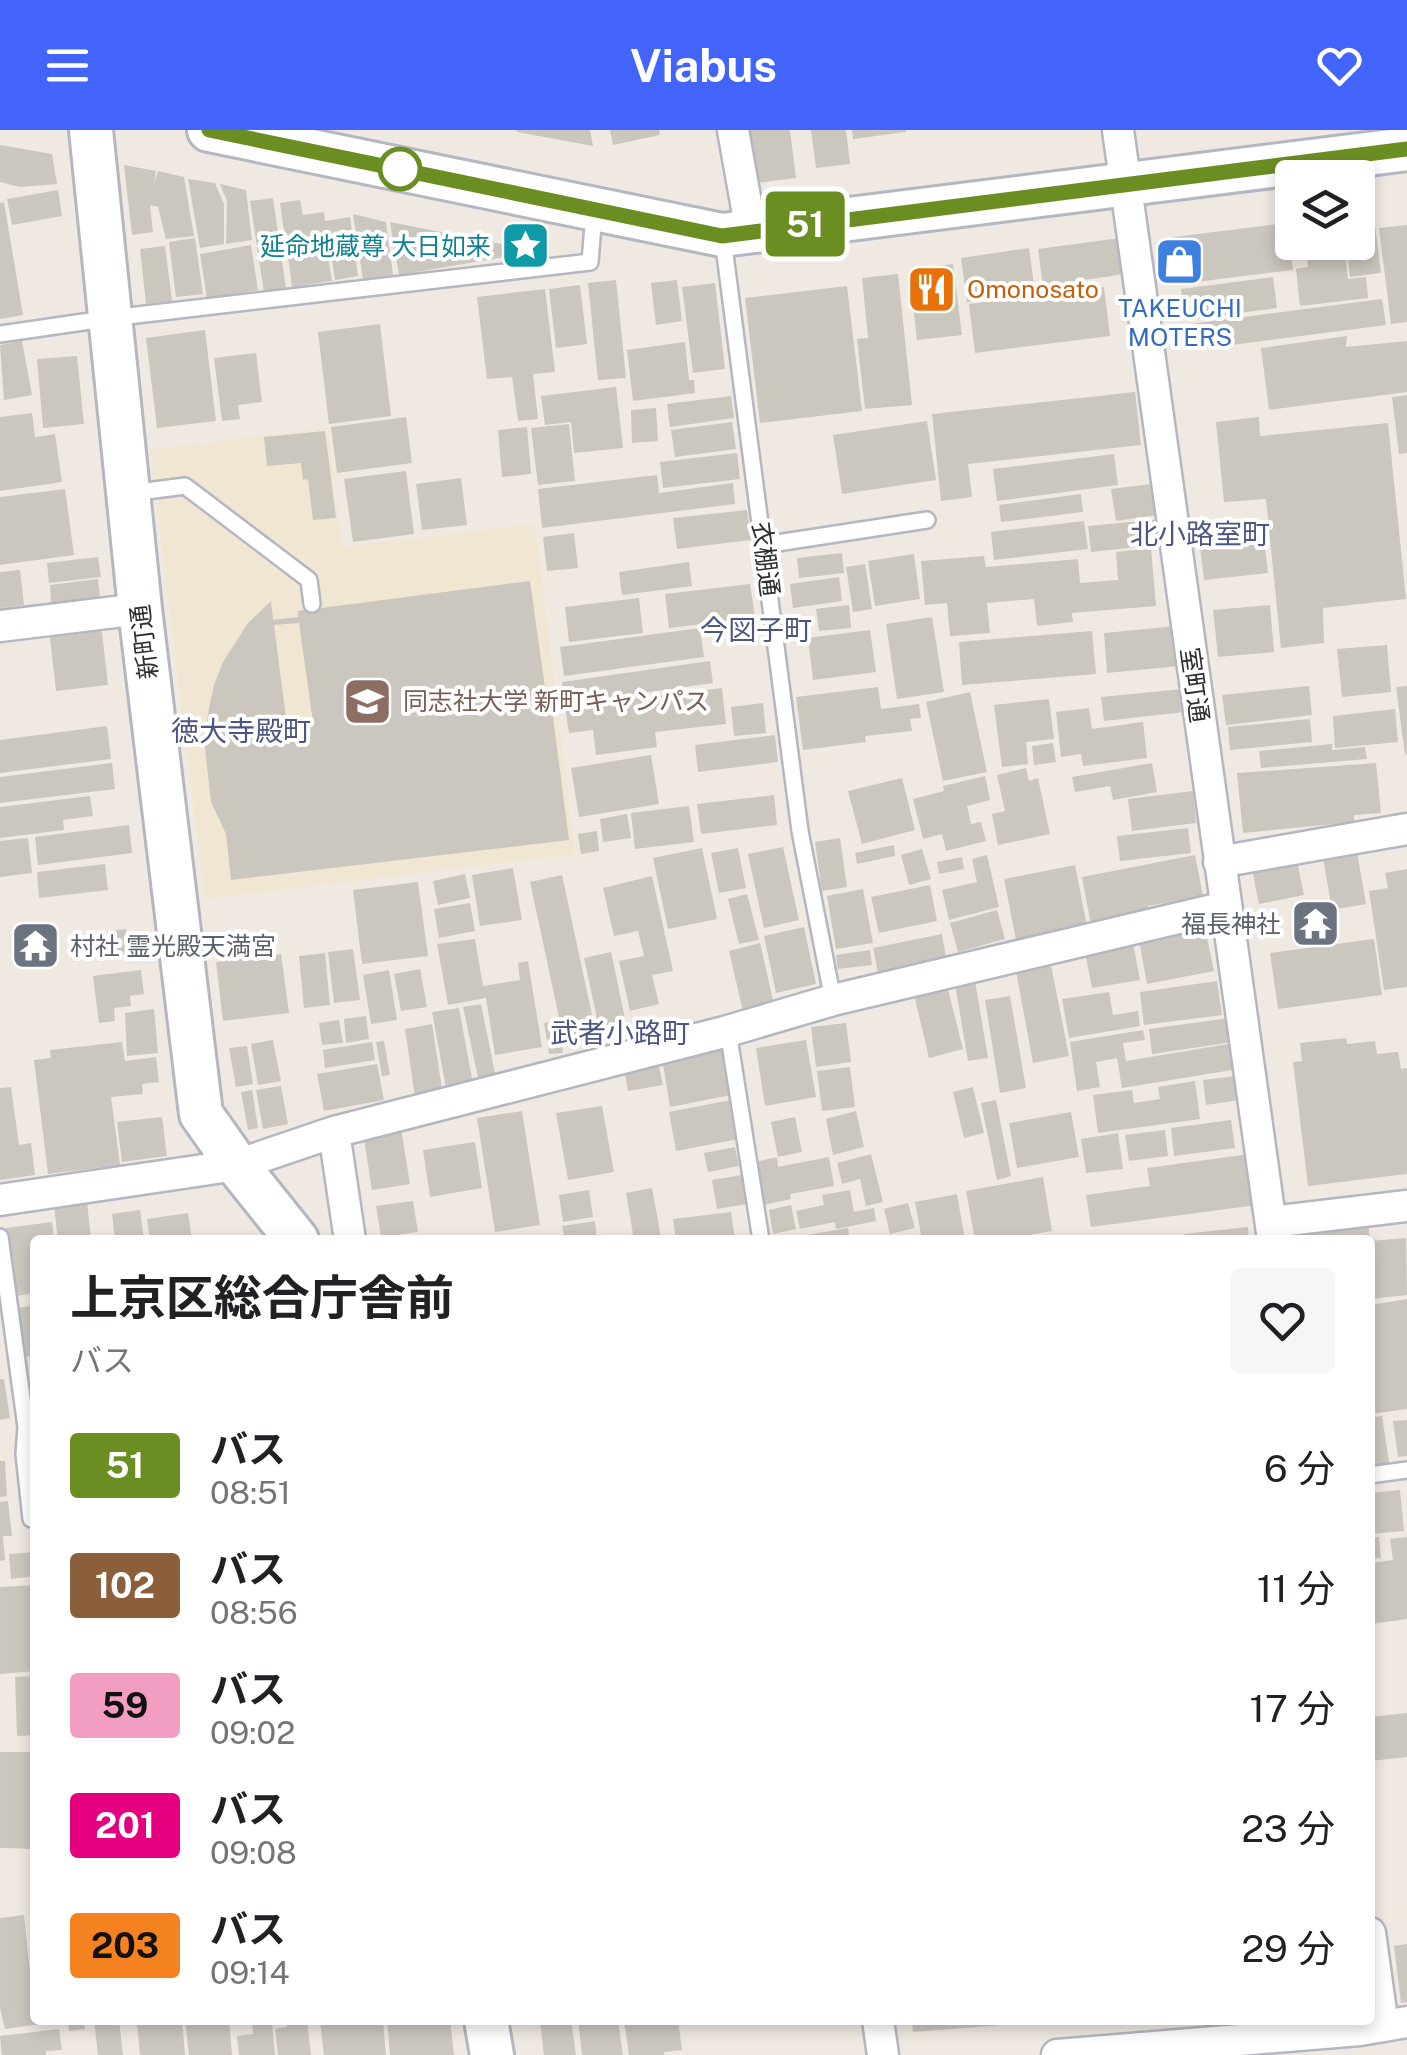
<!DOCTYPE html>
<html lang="ja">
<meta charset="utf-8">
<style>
body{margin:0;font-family:"Public Sans","Noto Sans JP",sans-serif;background:#f6f6f6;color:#202124;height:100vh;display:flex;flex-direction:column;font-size:38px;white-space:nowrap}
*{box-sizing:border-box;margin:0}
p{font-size:32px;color:#757577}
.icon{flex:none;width:55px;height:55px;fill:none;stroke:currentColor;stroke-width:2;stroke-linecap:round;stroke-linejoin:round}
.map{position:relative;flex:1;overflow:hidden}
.sheet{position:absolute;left:30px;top:1105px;width:1345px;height:790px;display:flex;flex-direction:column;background:#fff;border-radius:10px;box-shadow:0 5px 15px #0003}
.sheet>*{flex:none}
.badge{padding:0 20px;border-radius:8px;font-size:35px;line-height:65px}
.fabs{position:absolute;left:1275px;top:30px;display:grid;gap:20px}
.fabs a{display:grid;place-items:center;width:100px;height:100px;border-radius:10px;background:#fff;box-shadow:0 5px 15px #0003;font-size:50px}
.map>.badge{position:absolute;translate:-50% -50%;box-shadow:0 0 0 5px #fff}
.round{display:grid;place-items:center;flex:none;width:105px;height:105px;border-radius:10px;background:#f6f6f6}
.headline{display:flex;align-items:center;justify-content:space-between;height:170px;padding:0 40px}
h1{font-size:48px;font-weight:700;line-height:75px}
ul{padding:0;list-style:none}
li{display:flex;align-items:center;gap:30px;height:120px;padding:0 40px}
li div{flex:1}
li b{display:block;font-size:38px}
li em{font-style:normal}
li .badge{min-width:110px;font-weight:700;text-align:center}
header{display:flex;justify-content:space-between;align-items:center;height:130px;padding:0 40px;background:#4264fb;color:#fff;font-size:45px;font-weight:700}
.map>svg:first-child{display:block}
.education{fill:#f0e6d1}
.building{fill:#cbc7bf;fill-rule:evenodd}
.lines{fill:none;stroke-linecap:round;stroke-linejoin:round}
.lane-casing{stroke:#b4b7c1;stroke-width:20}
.street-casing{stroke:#b4b7c1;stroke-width:35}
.secondary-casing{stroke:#b4b7c1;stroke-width:48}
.lane{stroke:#fff;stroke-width:15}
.street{stroke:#fff;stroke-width:30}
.secondary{stroke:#fff;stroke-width:42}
.line-casing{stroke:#fff;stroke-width:22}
.line{stroke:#6b8e23;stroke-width:15}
.stop-dot{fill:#fff;stroke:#6b8e23;stroke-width:5}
.labels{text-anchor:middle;stroke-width:8;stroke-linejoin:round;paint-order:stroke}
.culture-label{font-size:25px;fill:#0d838f;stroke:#fff;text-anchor:end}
.food-label{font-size:25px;fill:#c56008;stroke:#fff;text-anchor:start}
.shop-label{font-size:25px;fill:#366cbe;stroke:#fff}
.street-label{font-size:25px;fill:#2e2e2e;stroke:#fff}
.education-label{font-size:25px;fill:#785e54;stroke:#fff;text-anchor:start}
.worship-label{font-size:25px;fill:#5b616d;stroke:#fff;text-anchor:end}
.neighbourhood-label{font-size:28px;fill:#4d5680;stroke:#fff}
</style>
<header><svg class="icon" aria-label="menu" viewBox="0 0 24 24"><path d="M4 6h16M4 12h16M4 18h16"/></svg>Viabus<svg class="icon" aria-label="heart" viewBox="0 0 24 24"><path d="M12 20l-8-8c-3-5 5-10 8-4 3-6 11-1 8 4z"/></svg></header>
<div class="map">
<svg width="1407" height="1925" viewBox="0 0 1407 1925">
<rect width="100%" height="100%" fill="#efe9e1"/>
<path class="education" d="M327 298 342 417 535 394 575 724 205 769 150 320Z"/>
<path class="building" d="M517 0H590L593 16 517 2Z
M610 0H659L660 5 613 15Z
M749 0H790L796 48 756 53Z
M811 0H846L850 34 816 38Z
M852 0H906V2L853 9Z
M0 15 52 24 57 54 20 57 0 52Z
M124 35 156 41 154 54 158 41 184 47 194 106 166 109 158 77 150 75 153 102 132 105Z
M188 49 215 53 224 74V114L200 118Z
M220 54 246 60 252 110 226 114 227 71Z
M58 60 62 86 12 95 7 69Z
M273 68 286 159 264 162 250 71Z
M300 70 303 85 324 82 325 91 350 87 358 146 335 150 330 117 287 123 280 73Z
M4 72 23 185 0 189V73Z
M1372 72 1381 143 1350 147 1346 112H1358V74Z
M353 84 386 92 393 145 363 149Z
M390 92 521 118V124L399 145Z
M1287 93 1293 140 1180 154 1174 107Z
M1407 95V192L1391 194 1379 98Z
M195 108 203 164 176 167 169 112Z
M1120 108 1125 144 1043 156 1038 119Z
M1305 112H1344L1348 149 1366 147 1368 168 1300 176 1296 139 1308 137Z
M251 115 258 160 207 169 200 124Z
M165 116 172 171 146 174 140 119Z
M1029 118 1035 162 967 172 961 128Z
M327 121 332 151 292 157 288 126Z
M953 134 962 205 917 210 909 140Z
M898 144 912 275 865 279 857 209 868 208 862 148Z
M1273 147 1277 178 1185 190 1181 159Z
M616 150 626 248 598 250 588 153Z
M677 150 682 191 656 195 651 153Z
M715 153 725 239 693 243 682 157Z
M580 155 587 214 556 218 549 159Z
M847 156 862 281 760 293 745 168Z
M1104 157 1110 206 975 223 969 174Z
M545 159 555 242 533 244 538 289 518 291 512 247 487 249 477 167Z
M1382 169 1386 195 1194 220 1190 194Z
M380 194 391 286 329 294 318 202Z
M205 200 216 291 157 298 146 208Z
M1347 206 1346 217 1407 211V262L1269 280 1261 218Z
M22 211 32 265 4 270 0 215Z
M685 212 689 250H694L695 263 633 271 627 220Z
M256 223 262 272 238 275 240 289 222 291 214 228Z
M77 226 84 294 43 298 37 229Z
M616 257 623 318 574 323 571 292 545 295 541 266Z
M1135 262 1141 315 968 334 972 367 941 371 932 284Z
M1407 265V323L1399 324 1392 267Z
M731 266 734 288 670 297 667 274Z
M656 278 658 311 632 313 631 280Z
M32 283 35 307 55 304 62 352 0 361V287Z
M406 287 412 333 337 343 331 297Z
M1259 287 1260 306 1388 293 1406 469 1323 478 1324 513 1281 518 1266 369 1224 372 1216 292Z
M927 291 936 350 842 364 833 305Z
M732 292 736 319 675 327 671 300Z
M569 294 575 351 538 355 531 298Z
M527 297 531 344 502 347 498 300Z
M325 301 336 388 313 390 308 349 303 350 301 333 267 336 264 307Z
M737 323 740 349 663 358 660 332Z
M1114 324 1118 355 997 371 993 339Z
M406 341 414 404 353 412 344 349Z
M657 345 659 363 733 353 735 374 542 398 538 359Z
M461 348 467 395 422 400 416 354Z
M1160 353 1164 384 1116 391 1111 359Z
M65 359 74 425 0 435V367Z
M1081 364 1083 382 1001 392 999 375Z
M747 380 751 410 677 419 673 388Z
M1162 389 1164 414 1091 422 1088 396Z
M1084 391 1088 419 994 430 991 402Z
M1262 391 1268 443 1204 450 1198 400Z
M574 403 578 438 547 441 543 407Z
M1151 418 1156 476 1072 483 1073 492 1037 496 1034 469 987 473 990 503 950 506 947 473 925 475 921 431 984 426 986 437 1078 429 1080 453 1118 450 1116 422Z
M842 423 844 443 799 448 797 428Z
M914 424 920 469 875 476 868 431Z
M98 427 101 447 49 453 47 433Z
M689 432 692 456 622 465 619 442Z
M865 434 872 479 853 482 846 437Z
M20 440 24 475 0 478V442Z
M839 447 842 471 793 478 790 454Z
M98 449 100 468 51 474 50 455Z
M530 451 546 565 550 564 569 710 231 750 226 704 211 672 205 618 208 583 214 555 223 532 248 493 271 471 273 490 298 487V481ZM299 493 313 592 287 596 274 495Z
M750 454 755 488 669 498 665 464Z
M639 468 643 503 569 512 565 477Z
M849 475 851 498 819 501 816 479Z
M1270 475 1274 522 1218 527 1213 480Z
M932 487 944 562 897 569 886 494Z
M101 493 108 555 56 561 49 499Z
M1176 496 1179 536 1107 543 1104 503Z
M700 498 704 527 564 546 560 517Z
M870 500 876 542 813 550 808 508Z
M1092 501 1096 544 962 555 959 512Z
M1387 515 1391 562 1342 567 1337 519Z
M710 531 713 553 564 574 562 552Z
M1309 556 1312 585 1226 595 1222 565Z
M1407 556V624L1405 625 1396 557Z
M878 557 881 579 919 574 921 588 910 589 912 601 865 606 866 612 803 620 796 567Z
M722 558 726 594 655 602 657 617 596 625 593 600 569 603 565 577Z
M1183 559 1185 582 1104 591 1101 567Z
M970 562 987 642 943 651 926 572Z
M1049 569 1054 609 1026 612 1028 634 1002 637 994 575Z
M763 573 766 603 734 606 731 577Z
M1089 578 1092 599 1143 592 1147 628 1083 636 1081 624 1061 627 1056 582Z
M1395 579 1398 612 1335 618 1333 586Z
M1310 589 1312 612 1230 620 1228 597Z
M107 596 111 629 0 643V610Z
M775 605 778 632 698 642 695 615Z
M1053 613 1056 632 1034 635 1032 616Z
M1332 614V620L1365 617 1367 629 1261 638 1259 621Z
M651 625 659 674 579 687 571 638Z
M112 633 115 659 0 673V647Z
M1152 633 1157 662 1113 670 1110 656 1075 662 1072 647Z
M1376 633 1381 683 1354 685V692L1243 703 1237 643Z
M1026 638 1029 651 1038 648 1050 704 998 715 992 684 1005 681 997 645Z
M985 646 990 670 967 676 971 694 981 692 986 711 946 721 942 704 923 709 913 669 944 661 943 656Z
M902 648 915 700 862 714 848 661Z
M1193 661 1196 693 1132 701 1128 669Z
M774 665 777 695 701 704 697 674Z
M90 666 93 686 63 690 64 700 0 708V677Z
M689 676 694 712 635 719 631 683Z
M627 684 631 708 603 712 600 689Z
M129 695 132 723 38 735 35 707Z
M1188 698 1191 723 1120 731 1117 706Z
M597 701 599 721 581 724 578 704Z
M28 708 32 743 0 747V711Z
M840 708 847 757 822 761 815 712Z
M894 715 895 726 857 734 855 723Z
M783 717 799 790 764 798 748 724Z
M702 718 717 789 668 799 653 728Z
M738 718 746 758 719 763 711 723Z
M922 719 931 749 909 755 901 725Z
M1357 722 1366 774 1332 780 1323 728Z
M987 725 999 777 949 790 942 760 977 752 972 729Z
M1195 725 1203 766 1148 776 1149 784 1091 795 1082 747Z
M962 727 964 739 939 744 937 732Z
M1297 731 1304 765 1259 774 1252 739Z
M105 734 108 760 39 768 37 742Z
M1075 735 1087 796 1016 810 1004 749Z
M513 738 522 790 480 796 472 745Z
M1407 739V857L1384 860 1369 761 1388 758 1385 743Z
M465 744 470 768 438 775 433 751Z
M562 745 597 908 565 915 530 752Z
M652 746 673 841 652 845 659 874 630 881 619 831 644 826 638 801 614 806 603 758Z
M418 752 428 826 362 834 353 760Z
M930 755 937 791 879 803 871 767Z
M863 759 873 813 836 819 827 766Z
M747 764 759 810 739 814 728 769Z
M470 773 475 801 439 808 434 779Z
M997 780 1005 809 958 822 950 793Z
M1329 786 1331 801 1311 804 1309 789Z
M804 797 816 854 776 863 764 806Z
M1205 798 1214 841 1147 854 1139 810Z
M126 799 129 825 110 827 107 801Z
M942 804 946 828 878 842 873 818Z
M1132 808 1140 850 1092 858 1084 817Z
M475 809 483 856 520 850 518 833 528 831 542 917 495 925 486 868 448 875 437 814Z
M1374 809 1382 865 1278 879 1270 823Z
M760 813 775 879 744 886 729 821Z
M353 819 360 870 334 873 328 822Z
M870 820 872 835 838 839 836 825Z
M611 822 626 893 599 898 584 828Z
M325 823 330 875 304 878 299 826Z
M281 824 289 883 223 891 216 832Z
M1051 835 1069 926 1033 933 1016 841Z
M420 839 427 877 401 881 394 844Z
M141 840 144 864 130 866 131 876 114 878 115 891 99 893 93 846Z
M389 840 397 890 371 894 363 845Z
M975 851 988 928 968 931 955 854Z
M1217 851 1222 885 1144 895 1140 862Z
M947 856 963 919 929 928 914 864Z
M1109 862 1113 885 1138 881 1140 896 1069 908 1062 869Z
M1010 866 1026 958 1000 963 985 870Z
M481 874 496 948 479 952 463 877Z
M459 878 473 954 446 958 432 882Z
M154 879 158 923 127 926 125 883Z
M366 886 369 909 346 913 344 889Z
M1230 888 1233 912 1152 924 1149 899Z
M339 890 343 913 322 915 319 893Z
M558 891 563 923 549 924 544 893Z
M846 893 851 932 816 937 811 897Z
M432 894 442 959 415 967 405 899Z
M1143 900 1145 910 1123 913 1126 931 1234 913 1238 939 1122 958 1117 928 1096 932 1100 957 1077 961 1070 912Z
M1346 908 1347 914 1375 911 1377 924 1398 922 1401 939 1407 938V1044L1308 1056 1293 932 1302 931 1300 913Z
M273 910 281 951 258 955 251 914Z
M806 910 816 967 765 976 756 918Z
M384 911 390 945 382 946 376 912Z
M122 912 125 931 156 927 159 952 142 954 143 964 111 967 120 1035 48 1044 34 930 51 928 50 920Z
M372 912 375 930 325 938 323 920Z
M247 916 253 954 236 957 229 918Z
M722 916 731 965 670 977 662 928Z
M658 932 663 955 628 961 624 938Z
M377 934 384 970 324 981 317 944Z
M850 937 855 977 822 981 817 941Z
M1237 946 1240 970 1206 975 1203 950Z
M1195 951 1200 989 1098 1003 1093 965 1132 960 1134 973 1160 969 1158 957Z
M281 956 288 994 263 999 256 960Z
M11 957 19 1015 31 1013 35 1045 0 1050V958Z
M973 957 984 1003 964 1008 953 962Z
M252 960 258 998 248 1000 241 962Z
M731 970 739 1009 676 1021 669 982Z
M996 970 1011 1046 997 1050 981 973Z
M602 976 614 1042 568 1050 556 983Z
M522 981 540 1095 495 1102 477 988Z
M856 981 864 1017 833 1025 826 989Z
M1071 982 1079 1027 1017 1038 1009 993Z
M162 987 167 1026 122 1032 117 992Z
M795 987 802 1022 778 1027 771 992Z
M1231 990 1235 1018 1174 1026 1171 998Z
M401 998 410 1054 372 1060 363 1003Z
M1165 1000 1168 1026 1129 1031 1125 1005Z
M1118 1003 1123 1039 1086 1043 1081 1009Z
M475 1012 482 1058 430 1067 423 1020Z
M735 1017 739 1036 708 1042 704 1023Z
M871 1024 883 1072 866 1076 860 1049 842 1054 837 1033Z
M1250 1024 1257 1075 1091 1097 1086 1065 1150 1056 1147 1038Z
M777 1027 778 1037 829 1027 834 1056 790 1064 791 1069 764 1075 756 1032Z
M742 1045 747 1074 717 1079 712 1050Z
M1043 1047 1052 1101 998 1110H975L966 1061Z
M652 1058 661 1107 634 1110 626 1063Z
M589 1060 593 1087 563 1092 559 1065Z
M850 1060 854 1082 874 1078 876 1091 836 1099 835 1092 800 1099 796 1081 824 1075 822 1065Z
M957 1064 965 1110H922L915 1072Z
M413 1071 418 1102 381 1107 376 1076Z
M87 1072 91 1110H58L54 1076Z
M908 1073 915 1098 890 1104 884 1079Z
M791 1075 796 1099 773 1104 769 1080Z
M140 1080 144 1110H115L112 1084Z
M731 1082 735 1110H676L673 1089Z
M188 1083 192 1110H150L147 1089Z
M595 1091 597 1110H565L562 1096Z
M52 1092 54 1110H35V1163L16 1166 6 1098Z
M1368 1092 1370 1110H1296L1295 1101Z
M1248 1097 1249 1110H1185L1184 1104Z
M848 1098 850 1110H789V1108Z
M1406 1108 1407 1165 1370 1169V1111Z
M1407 1169V1279L1370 1284V1175Z
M35 1175V1225L26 1227 18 1178Z
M0 1249H4L10 1288 0 1290Z
M1382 1286 1390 1338 1370 1340V1288Z
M1407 1290V1326L1398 1327 1393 1291Z
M0 1331H5L7 1366 0 1367Z
M1400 1360 1404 1401 1370 1404V1363Z
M8 1371 12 1406H3L5 1430 0 1431V1372Z
M1379 1407 1381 1428 1370 1429V1408Z
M1407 1407V1489L1370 1494V1433L1393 1430 1390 1409Z
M35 1422V1446L11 1449 9 1424Z
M35 1455V1541L0 1544V1457Z
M35 1546V1605L17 1606 15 1547Z
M1407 1583V1627L1370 1631V1587Z
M0 1622H35V1719L0 1718Z
M24 1785 35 1890 55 1892 5 1899 0 1878V1788Z
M1407 1814V1872L1401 1873 1394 1816Z
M68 1890H84L85 1899 69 1901Z
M94 1890H119L123 1925H98Z
M182 1890 185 1925H140L137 1894Z
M185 1890H229L232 1925H189Z
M286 1890H307L311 1925H278L275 1899 287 1897Z
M320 1890H383L386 1925H324Z
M387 1890H450L454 1925H390Z
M540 1890H571L576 1925H544Z
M578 1890H618L623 1925H582Z
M624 1890H678L682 1920 664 1922V1925H629Z
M912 1890H1028V1893L913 1902Z
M272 1893 275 1925H239L237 1906 253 1904 252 1895Z
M59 1899 62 1920 46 1921V1925H2L0 1906Z"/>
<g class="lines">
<defs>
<path id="lane" d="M723 109 800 701 833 870
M0 204 111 188 590 132 594 83
M131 363 185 356 309 450 312 474
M764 415 927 390
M728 901 761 1110
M0 1107 26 1297 24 1324 31 1389
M1370 1345 1407 1340"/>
<path id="street" d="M733 0 751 101
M1118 0 1273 1110
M0 496 140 479
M1219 732 1407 699
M334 1002 350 1110
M0 1070 237 1035 334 1002 728 901 833 870 1225 777
M1271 1092 1407 1076
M1370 1803 1383 1896
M878 1890 883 1925
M1057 1925 1360 1900 1407 1892"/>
<path id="secondary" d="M91 0 140 479 201 984 237 1035 297 1110
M209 0 722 105 1407 19
M486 1890 492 1925"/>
</defs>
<use href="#lane" class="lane-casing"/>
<use href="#street" class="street-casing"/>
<use href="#secondary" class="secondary-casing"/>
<use href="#lane" class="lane"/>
<use href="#street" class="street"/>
<use href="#secondary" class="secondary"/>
</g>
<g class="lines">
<defs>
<path id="line" d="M209 0 722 106 1407 19"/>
</defs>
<use href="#line" class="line-casing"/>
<use href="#line" class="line"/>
</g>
<defs>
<symbol id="sight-square" viewBox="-11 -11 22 22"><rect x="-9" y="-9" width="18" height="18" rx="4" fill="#0f9aa8" stroke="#fff"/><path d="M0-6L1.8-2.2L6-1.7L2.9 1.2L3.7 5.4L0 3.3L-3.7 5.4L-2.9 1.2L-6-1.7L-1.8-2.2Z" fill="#fff"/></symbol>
<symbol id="shop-square" viewBox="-11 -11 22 22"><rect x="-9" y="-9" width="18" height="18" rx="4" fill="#3f7fe0" stroke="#fff"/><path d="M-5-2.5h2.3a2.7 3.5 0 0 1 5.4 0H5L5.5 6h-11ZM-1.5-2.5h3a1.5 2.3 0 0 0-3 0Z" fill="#fff"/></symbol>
<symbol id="restaurant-square" viewBox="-11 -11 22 22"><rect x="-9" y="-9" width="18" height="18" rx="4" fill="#e8710a" stroke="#fff"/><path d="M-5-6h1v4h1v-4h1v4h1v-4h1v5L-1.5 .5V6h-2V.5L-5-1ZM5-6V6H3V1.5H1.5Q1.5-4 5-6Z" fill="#fff"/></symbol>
<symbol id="university-square" viewBox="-11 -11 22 22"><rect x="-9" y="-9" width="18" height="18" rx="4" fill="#8d6e63" stroke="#fff"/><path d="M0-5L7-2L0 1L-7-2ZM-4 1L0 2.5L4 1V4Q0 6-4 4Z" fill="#fff"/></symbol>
<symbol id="temple-square" viewBox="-11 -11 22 22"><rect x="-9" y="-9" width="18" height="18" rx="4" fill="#6b7280" stroke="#fff"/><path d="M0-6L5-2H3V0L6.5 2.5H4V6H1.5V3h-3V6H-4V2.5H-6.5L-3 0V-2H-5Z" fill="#fff"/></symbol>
</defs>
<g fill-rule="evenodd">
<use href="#sight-square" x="498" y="88" width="55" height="55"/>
<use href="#shop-square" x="1152" y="104" width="55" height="55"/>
<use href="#restaurant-square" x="904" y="132" width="55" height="55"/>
<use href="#university-square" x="340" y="544" width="55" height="55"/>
<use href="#temple-square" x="1288" y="766" width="55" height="55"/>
<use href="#temple-square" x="8" y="788" width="55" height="55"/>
</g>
<circle class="stop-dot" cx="400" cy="39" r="20"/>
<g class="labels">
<g class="culture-label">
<text x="491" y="125">延命地蔵尊 大日如来</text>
</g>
<g class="food-label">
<text x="967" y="168">Omonosato</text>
</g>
<g class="shop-label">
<text x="1180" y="187">TAKEUCHI<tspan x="1180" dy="29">MOTERS</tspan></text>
</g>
<g class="street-label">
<text transform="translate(766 429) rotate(83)" y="9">衣棚通</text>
<text transform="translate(144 512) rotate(-97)" y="9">新町通</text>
<text transform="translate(1195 555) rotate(82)" y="9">室町通</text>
</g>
<g class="education-label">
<text x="403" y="580">同志社大学 新町キャンパス</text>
</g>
<g class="worship-label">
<text x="1281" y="803">福長神社</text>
<text x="70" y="825" text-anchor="start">村社 霊光殿天満宮</text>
</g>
<g class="neighbourhood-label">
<text x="1200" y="414">北小路室町</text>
<text x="756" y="510">今図子町</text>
<text x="241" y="611">徳大寺殿町</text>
<text x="620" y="913">武者小路町</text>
</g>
</g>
</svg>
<div class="fabs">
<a><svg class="icon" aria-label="layers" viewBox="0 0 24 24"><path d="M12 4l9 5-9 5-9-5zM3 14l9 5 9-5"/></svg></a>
</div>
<b class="badge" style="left:805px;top:94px;background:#6b8e23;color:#fff">51</b>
<section class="sheet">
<div class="headline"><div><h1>上京区総合庁舎前</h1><p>バス</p></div><a class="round"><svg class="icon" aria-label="heart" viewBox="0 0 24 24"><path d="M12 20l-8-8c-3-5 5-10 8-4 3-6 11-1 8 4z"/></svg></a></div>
<ul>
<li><span class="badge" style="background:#6b8e23;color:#fff">51</span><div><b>バス</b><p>08:51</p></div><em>6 分</em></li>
<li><span class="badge" style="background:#8b5e3c;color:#fff">102</span><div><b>バス</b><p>08:56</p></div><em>11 分</em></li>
<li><span class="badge" style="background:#f19ec2;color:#111">59</span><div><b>バス</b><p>09:02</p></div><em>17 分</em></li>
<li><span class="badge" style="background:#e4007f;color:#fff">201</span><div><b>バス</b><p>09:08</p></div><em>23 分</em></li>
<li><span class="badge" style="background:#f58220;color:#111">203</span><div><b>バス</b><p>09:14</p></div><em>29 分</em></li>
</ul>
</section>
</div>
